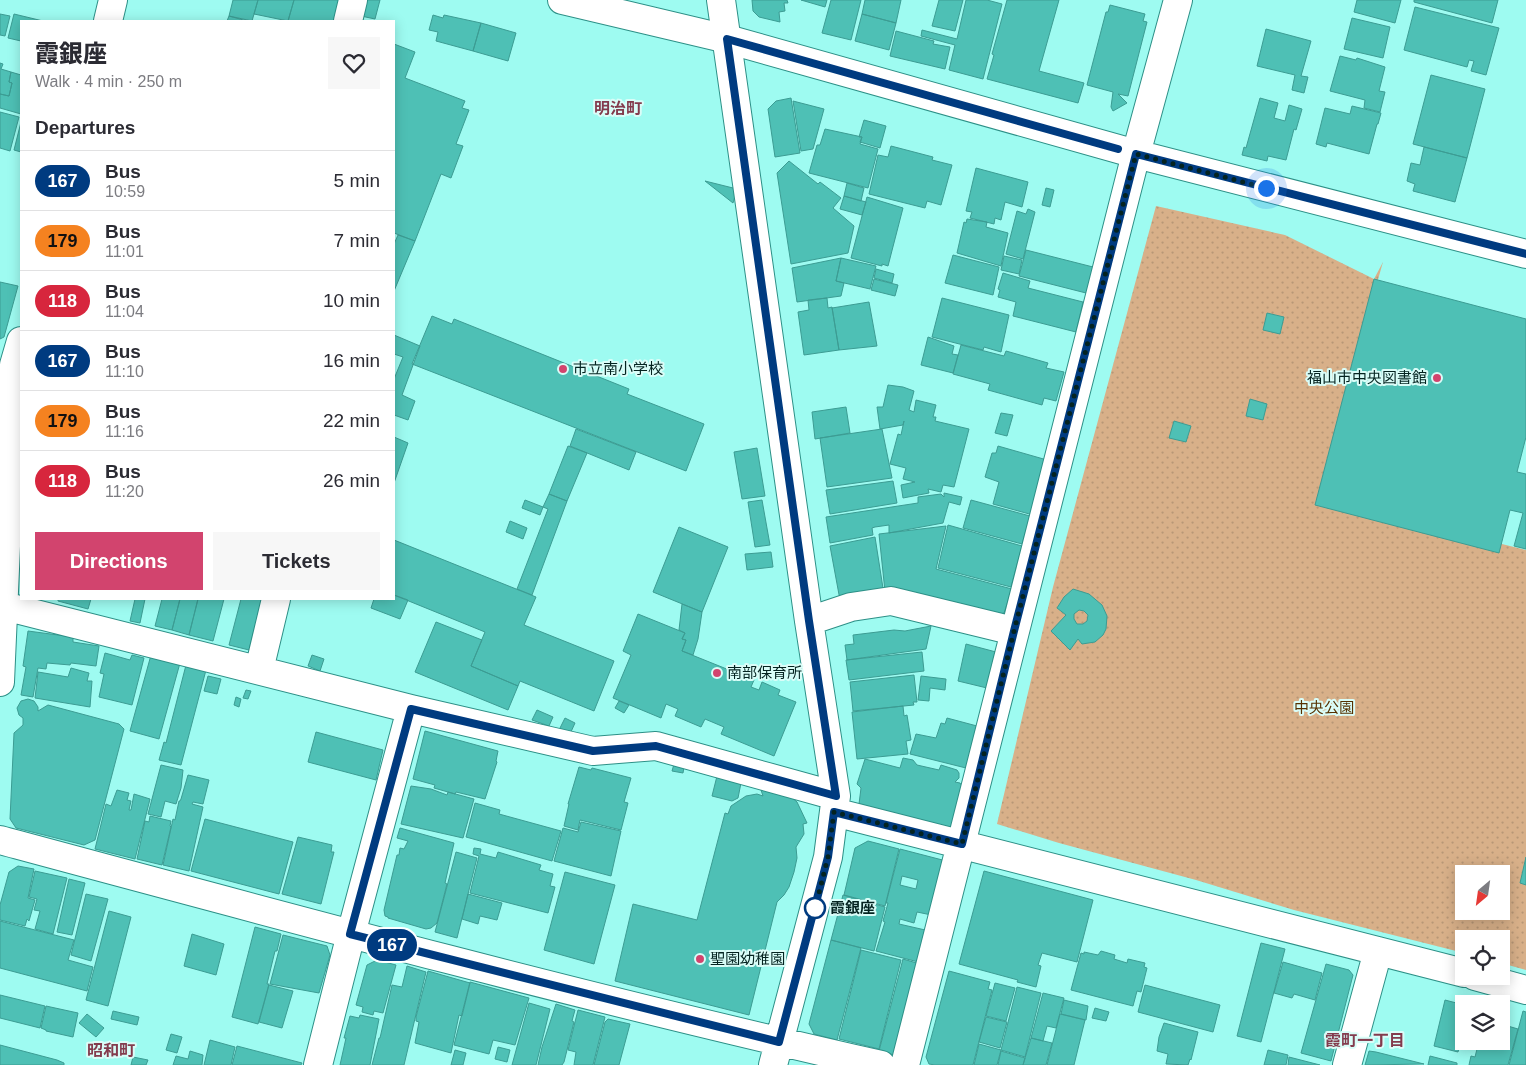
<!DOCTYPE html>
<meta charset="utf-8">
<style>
body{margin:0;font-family:Helvetica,"Noto Sans JP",sans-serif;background:#f7f7f7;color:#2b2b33;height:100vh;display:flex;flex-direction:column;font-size:19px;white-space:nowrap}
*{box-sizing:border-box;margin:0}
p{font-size:16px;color:#7c7c81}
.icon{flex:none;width:28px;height:28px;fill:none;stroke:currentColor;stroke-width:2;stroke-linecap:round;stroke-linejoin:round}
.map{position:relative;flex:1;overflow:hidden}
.sheet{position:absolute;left:20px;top:20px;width:375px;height:580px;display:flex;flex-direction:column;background:#fff;border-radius:0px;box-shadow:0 2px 12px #0003}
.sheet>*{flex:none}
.badge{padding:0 10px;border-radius:16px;font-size:18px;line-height:32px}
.needle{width:32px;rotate:209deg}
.buttons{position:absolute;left:1455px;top:865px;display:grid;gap:10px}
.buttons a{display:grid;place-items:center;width:55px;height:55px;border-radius:0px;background:#fff;box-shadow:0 2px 12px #0003;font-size:25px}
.you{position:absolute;width:25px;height:25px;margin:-12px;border:4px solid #fff;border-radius:50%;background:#1a73e8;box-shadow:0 0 0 8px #1a73e833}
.map>.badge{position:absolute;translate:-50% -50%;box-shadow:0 0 0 2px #fff}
h2{padding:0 15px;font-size:19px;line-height:45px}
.round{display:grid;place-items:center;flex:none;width:52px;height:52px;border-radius:0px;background:#f7f7f7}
.overview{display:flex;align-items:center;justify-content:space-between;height:85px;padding:0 15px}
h1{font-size:24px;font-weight:800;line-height:38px}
.primary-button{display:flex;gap:10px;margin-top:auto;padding:10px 15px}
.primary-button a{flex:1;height:58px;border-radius:0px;background:#d2446e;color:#fff;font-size:20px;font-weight:800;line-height:58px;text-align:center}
.primary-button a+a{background:#f7f7f7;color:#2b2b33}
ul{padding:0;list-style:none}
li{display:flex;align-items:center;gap:15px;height:60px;padding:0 15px;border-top:1px solid #e1e1e2}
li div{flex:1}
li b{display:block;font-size:19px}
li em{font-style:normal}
li .badge{min-width:55px;font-weight:700;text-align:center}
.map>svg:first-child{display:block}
.park{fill:url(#park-dots);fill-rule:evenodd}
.building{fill:#4ec0b5;stroke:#3c9c93;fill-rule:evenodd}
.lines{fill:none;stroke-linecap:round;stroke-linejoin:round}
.minor-casing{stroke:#2d9087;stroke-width:30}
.tertiary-casing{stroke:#2d9087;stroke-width:30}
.minor{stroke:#fff;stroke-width:28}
.tertiary{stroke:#fff;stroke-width:28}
.line-casing{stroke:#fff;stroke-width:11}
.line{stroke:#003b80;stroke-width:8}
.walk{stroke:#042320;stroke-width:5;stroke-dasharray:0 9}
.poi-dot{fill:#d2446e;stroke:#dafdf8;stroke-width:2}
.stop-dot{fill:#fff;stroke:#003b80;stroke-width:2.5}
.labels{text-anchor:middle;stroke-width:4;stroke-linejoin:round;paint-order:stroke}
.poi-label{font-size:15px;fill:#042320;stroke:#dafdf8;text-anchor:start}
.park-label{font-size:15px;fill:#563100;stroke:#dafdf8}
.stop-label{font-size:15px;font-weight:bold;fill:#042320;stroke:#dafdf8;text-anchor:start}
.neighbourhood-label{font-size:16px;font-weight:bold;fill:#833b4d;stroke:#dafdf8}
</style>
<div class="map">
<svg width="1526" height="1065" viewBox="0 0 1526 1065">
<defs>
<pattern id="park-dots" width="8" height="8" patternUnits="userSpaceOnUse" patternTransform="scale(1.25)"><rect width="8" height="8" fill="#d8b089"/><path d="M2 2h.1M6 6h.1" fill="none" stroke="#b89776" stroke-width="1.8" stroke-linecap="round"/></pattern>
</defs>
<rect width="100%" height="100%" fill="#9efbf1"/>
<path class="park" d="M1156 206 1285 235 1374 279 1383 262 1365 325 1321 499 1526 550V970L1501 963V939H1464V953L1294 910 1196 880 1059 843 997 824 1053 587ZM1464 874H1501V911H1464Z"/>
<path class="building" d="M233 0H258L252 21 229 16Z
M258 0H294L288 21 254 14Z
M294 0H339L334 21H288Z
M365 0H380L375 19 361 16Z
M752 0H787L788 3H784L785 11 779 12 780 22 759 17 753 11Z
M801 0H827L825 7Z
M831 0H861L851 40 822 33Z
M865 0H901L896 23 862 14Z
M939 0H963L955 31 932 26Z
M966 0H987L1002 4 983 79 949 70 955 45 921 36 922 30 957 39Z
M1007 0H1059L1039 71 1084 83 1078 103 987 79 994 55 992 54Z
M1357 0H1401L1395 23 1354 12Z
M1414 0H1498L1492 23 1414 2Z
M1110 5 1145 14 1143 21 1147 22 1128 96 1118 94 1127 103 1113 111 1111 107 1113 92 1087 85 1106 12H1108Z
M1415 7 1499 28 1486 75 1471 71 1474 61 1469 60 1467 67 1404 50Z
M0 14 10 16 5 36 0 35Z
M14 14 43 21H21V41L8 38Z
M862 14 896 23 889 50 855 41Z
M433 15 443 18 444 15 481 23 473 51 436 41 438 32 429 30Z
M229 16 247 21H227Z
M1352 18 1390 27 1383 58 1344 49Z
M481 23 516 33 508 61 473 51Z
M1266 29 1311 41 1301 76 1308 77 1304 93 1292 90 1295 75 1257 66Z
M896 31 934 41 933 44 950 47 945 69 890 56Z
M394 44 415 52 405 78 465 101 462 108 469 110 456 144 463 146 451 178 441 174 415 241 394 233Z
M1340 56 1356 60 1357 58 1385 67 1379 91 1385 92 1380 112 1364 108 1365 100 1330 91Z
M0 63 3 64 1 69 11 72 9 82 12 83 9 96 0 94Z
M11 72 21 75V114L0 108V94L9 96 12 83 9 82Z
M1431 75 1485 89 1467 158 1413 144Z
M791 98 800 153 775 157 768 109 776 101Z
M1260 98 1278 103 1274 118 1285 121 1289 105 1302 109 1296 130 1294 129 1286 160 1268 156 1267 161 1242 155 1244 147 1246 148Z
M793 101 824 109 813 149 801 151Z
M1352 106 1381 113 1378 124H1377L1369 154 1327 143 1326 147 1316 144 1325 108 1350 114Z
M0 112 19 117 10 151 0 148Z
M864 120 886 126 880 148 860 142 862 137H859Z
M21 122V152L14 150Z
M825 129 862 137 860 144 878 149 868 188 809 173 817 145H820Z
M891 146 933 157 932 160 952 165 941 205 927 201 925 208 869 194 878 155 888 157Z
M1424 147 1467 158 1455 202 1413 191 1415 184 1407 181 1411 163 1420 165Z
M789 161 818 184 820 182 841 198 833 208 854 226 848 253 791 264 777 173Z
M976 168 1028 182 1022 207 1005 202 1001 220 995 218 994 224 970 218 972 212 966 211Z
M705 181 737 189 733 203Z
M847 183 864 188 861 201 844 196Z
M1046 188 1054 190 1050 207 1042 205Z
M844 196 866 202 862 215 840 209Z
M867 197 903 208 888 266 882 264V266L851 258Z
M1028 209 1035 212 1023 259 1006 254 1017 211 1026 214Z
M967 219 987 222 986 227 1008 233 1001 266 957 253 964 222 966 223Z
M398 235 415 241 394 291V244Z
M1026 250 1097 268 1090 294 1019 276Z
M953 255 999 267 993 295 945 283Z
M1004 256 1022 260 1019 274 1001 270Z
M841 258 876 266 870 289 836 281Z
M841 258 836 281 844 283 841 296 797 302 792 268Z
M876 269 894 274 892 283 874 278Z
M1003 273 1030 281 1028 288 1083 302 1076 332 1013 316 1016 302 998 297 1000 290 998 289Z
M874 279 898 285 895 296 871 290Z
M1374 279 1526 319V437L1517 472 1526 474V549L1514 546 1523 513 1510 510 1499 553 1315 505Z
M0 282 18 286 4 337 0 339Z
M827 298 828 308 832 307 839 350 804 355 798 312 809 310 808 300Z
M942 298 1009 315 1001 352 984 347 983 350 932 337Z
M869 302 877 346 839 350 832 308Z
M1267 313 1284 317 1280 334 1263 330Z
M432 316 452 324 454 319 629 389 627 394 704 424 686 471 412 364Z
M394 335 420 346 402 395 415 401 408 420 394 415V379L403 357 394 354Z
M928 337 954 346 952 354 958 355 953 373 921 365Z
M961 345 1004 356 1006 351 1048 363 1046 368 1064 372 1056 401 1044 398 1042 405 988 390 990 384 953 374Z
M888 385 903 387 914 391 909 410 914 412 916 400 936 405 933 417H936L935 421 969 429 954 487 943 485 941 492 928 489 929 493 903 498 901 485 915 482 903 479 906 468 890 464 898 434 901 435 904 421 903 425 880 429 877 407H883Z
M1250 399 1267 404 1263 420 1246 416Z
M846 407 850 433 815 439 812 412Z
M1001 413 1013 415 1007 436 995 433Z
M1174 421 1191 426 1186 442 1169 438Z
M576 429 636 452 629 470 570 446Z
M882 429 892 478 827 487 820 438Z
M394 437 408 443 394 483Z
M568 446 587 453 567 501 549 494Z
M998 446 1047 460 1033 515 993 504 999 482 985 477 992 453H996Z
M757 448 765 496 742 499 734 452Z
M893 481 897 503 830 514 826 490Z
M944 493 962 497 960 505 949 502 943 523 889 533V525L875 527 872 528 873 535 830 543 826 517 918 503V497L941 494 944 497Z
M549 494 567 501 532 595 517 589 548 509 543 507Z
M525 500 543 507 540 515 522 508Z
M762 500 770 545 755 547 748 502Z
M971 500 1030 516 1022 544 963 528Z
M510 521 527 528 523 539 506 532Z
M948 525 1022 546 1011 587 938 568Z
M946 526 936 569 1012 589 1004 613 993 616 886 601 879 534Z
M679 527 728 547 702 612 653 592Z
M875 537 885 601 840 600 830 546Z
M394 540 536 597 524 625 614 661 594 711 520 681 518 686 471 666 485 632 394 595Z
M771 552 773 567 747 570 745 554Z
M1073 589 1089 594 1102 605 1107 616 1106 629 1103 635 1095 642 1082 644 1078 639 1070 650 1051 631 1066 615 1057 608 1064 597ZM1079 610 1084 611 1088 615 1087 621 1083 624H1077L1074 619V614Z
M394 595 408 600 400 619 371 608 374 599H394Z
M58 599H91L88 609 58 601Z
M135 599H145L140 623 130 621Z
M162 599H180L172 630 155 626Z
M180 599H198L189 635 172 630Z
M198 599H224L213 641 189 635Z
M241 599H262L249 650 229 645Z
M682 604 702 612 698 639 693 655 682 651 686 640 682 639 685 633 679 630Z
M638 614 685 633 682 639 686 640 682 651 754 680 751 687 759 690 762 682 780 690 778 695 796 702 774 756 721 734 724 727 705 719 701 727 675 716 678 709 666 704 661 718 613 698 631 655 623 651Z
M436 622 482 640 471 666 518 686 508 710 415 672Z
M931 626 926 649 847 660 845 645 854 644 853 635 894 630 905 631Z
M28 631 73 637V642L99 646 96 666 71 663 70 665 47 663 46 669 38 668 33 697 21 695 26 667 23 666Z
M966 644 996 652 987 688 958 681Z
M922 652 924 671 849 680 846 660Z
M105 653 130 660 132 655 144 658 132 705 99 697 104 674 100 673Z
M151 655 180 663 159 739 130 731Z
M312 655 324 659 320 671 308 666Z
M186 665 206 670 181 765 159 760 164 742 166 743Z
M71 668 89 673 87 681H92L90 707 35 698 38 672 68 677Z
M914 675 917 702H913L914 705 853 711 850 682Z
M208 676 221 679 217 694 204 691Z
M921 676 946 679 945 690 930 688 929 701 918 700Z
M246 690 251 691 248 699 243 698Z
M236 697 241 699 239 707 234 705Z
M28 699 34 701 38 707V711L48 705 119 724 124 729 95 840 84 845 16 828 10 819 14 733 23 725V718L19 715 17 708 21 701Z
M619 701 629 705 624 713 615 708Z
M903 706 904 716 907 715 911 740 906 741 908 754 857 759 852 712Z
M537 710 553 717 549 726 532 720Z
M565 718 575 723 570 734 559 730Z
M947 718 977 726 966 768 910 754 916 734 936 738 941 723 945 724Z
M425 731 498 751 496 761 497 762 485 799 456 792 455 794 434 788 435 785 413 779Z
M316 732 383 750 376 780 308 762Z
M903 758 913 760 917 765 939 770 941 765 957 770 959 773V778L955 782 960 783 962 786 951 827 948 828 859 804 861 788 857 784 865 759 900 768Z
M674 764 684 767 683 773 672 771Z
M161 765 183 770 181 788 176 804 165 801 161 817 148 814Z
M579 767 591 770 592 768 631 778 624 802 628 803 621 830 580 820 578 830 564 826 569 804H568Z
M188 775 209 780 203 804 193 802 192 804 203 807 189 871 163 865 173 819 175 820 179 801H180L181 799Z
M717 776 741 783 738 798 732 801 712 796Z
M411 786 431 789 447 795 448 792 474 799 463 838 401 824Z
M760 787 790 796 797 802 807 823 803 824 804 834 796 847 797 858 794 872 789 887 784 895 777 902 749 1015 615 981 633 904 697 920 725 813 728 814 731 806 746 796 757 794 763 796Z
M117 790 129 793 127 800 131 801 129 810H131L134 794 150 799 135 859 95 849 106 804 111 806Z
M475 803 500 810 499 814 561 831 552 861 466 837Z
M150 816 171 821 170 826 171 827 162 865 137 859 145 821 149 822Z
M205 819 293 842 279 894 191 871Z
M581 822 621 831 611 876 554 861 563 828 578 832Z
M400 828 454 843 445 883 447 884 437 923 431 928 426 929 388 918V917L385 916 384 910 397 855H399L400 848 404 849 408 841 397 838Z
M298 837 332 845 331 852H334L321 904 282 894Z
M868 841 899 849 885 906 844 895 855 848Z
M474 848 481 849 480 854 496 858 498 852 541 865 539 870 553 874 550 886 555 887 548 913 470 893 479 856 473 854Z
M900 849 954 863 941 917 917 912 914 923 900 919 899 924 934 932 926 964 876 951 885 922 883 921 888 903H886ZM902 876 918 880 916 889 900 885Z
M456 852 477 858 457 938 435 932Z
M1526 857V885L1520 883Z
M18 866 34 869 28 898 35 900 29 921 27 919 25 926 0 920V905L9 872Z
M35 871 67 878 53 934 35 929 40 911 34 910 37 899 29 897Z
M984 871 1093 900 1077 962 1042 953 1038 965 1041 966 1036 987 1017 982 1018 980 959 964Z
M565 872 615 885 594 964 544 950Z
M69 879 85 883 72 935 57 932Z
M86 894 108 899 91 961 71 955Z
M468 894 502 903 497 920 480 916 478 924 462 919Z
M843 895 885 907 874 951 831 940Z
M109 911 131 917 108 1006 86 1000Z
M0 921 74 940 68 960 93 967 87 991 0 968Z
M255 927 281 934 277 951H275L267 984H269L258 1024 232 1017Z
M192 934 224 944 216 975 184 966Z
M283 935 327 946 330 955 319 993 270 984Z
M831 940 861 948 837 1040 814 1034 809 1024Z
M1261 943 1285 949 1261 1042 1237 1036Z
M861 950 901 960 879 1049 839 1039Z
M1101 951 1115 955 1114 959 1127 963 1128 959 1145 963 1144 967 1147 968 1141 992 1137 991 1133 1006 1071 990 1081 953 1084 954V952L1098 955Z
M903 959 927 966 898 1056 879 1051Z
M377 960 396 965 383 1013 374 1011 373 1015 362 1012 363 1007 356 1005 367 965Z
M1283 962 1322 973 1315 1000 1294 994 1292 998 1274 993Z
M1326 964 1349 970 1353 975 1331 1061 1301 1053Z
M407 966 426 972 404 1065H372L379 1038H380L392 985 402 987Z
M428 971 470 983 462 1016 459 1015 451 1053 415 1043 419 1022 416 1021V1017Z
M949 971 990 982 988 989 992 990 973 1065H935L929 1064 926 1057Z
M470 982 529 998 515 1045 493 1040 489 1054 454 1045Z
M995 983 1015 988 1006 1021 986 1016Z
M269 985 293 991 282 1028 259 1022Z
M1145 985 1220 1005 1213 1032 1138 1012Z
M1017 987 1041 993 1025 1057 1001 1050Z
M1043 993 1064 998 1056 1028 1047 1026 1043 1041 1031 1038Z
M0 995 45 1006 40 1028 0 1018Z
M1064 1000 1088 1006 1086 1020 1061 1014Z
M1445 1000 1464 1005V1030L1458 1052 1434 1046Z
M529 1003 550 1009 536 1065H512Z
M556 1004 575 1010 572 1021 574 1022 564 1062 562 1065H538L542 1047Z
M46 1006 78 1013 73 1037 46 1031V1030L41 1028Z
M1095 1008 1109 1012 1106 1021 1092 1018Z
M578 1010 605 1017 593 1065H574L576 1052 568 1050Z
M113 1011 139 1017 137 1025 111 1019Z
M1523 1011 1526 1012V1065H1509Z
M87 1014 104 1028 96 1037 79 1023Z
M1060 1014 1085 1020 1074 1065H1047Z
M360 1015 379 1019 370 1065H340L346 1038H344L350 1016 359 1018Z
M986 1017 1007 1022 1000 1048 979 1042Z
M608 1019 630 1024 619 1065H594L605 1022Z
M1164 1023 1198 1032 1191 1060 1190 1059 1188 1065 1166 1064 1168 1054 1157 1051 1159 1037Z
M1501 1024 1518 1029 1508 1065H1469L1471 1056 1475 1057 1479 1041H1501Z
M171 1034 182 1037 177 1053 166 1050Z
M1031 1038 1052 1043 1046 1065H1023Z
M210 1040 235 1047 231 1065H204Z
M979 1044 1001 1050 997 1065H974Z
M0 1045 57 1060 64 1063V1065H0Z
M237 1046 302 1063 301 1065H232Z
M498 1047 510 1050 507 1062 495 1059Z
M455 1050 466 1053 463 1065H451Z
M1268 1050 1288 1055 1286 1065H1264Z
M190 1051 203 1055 202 1065H173L176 1056 188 1059Z
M1001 1051 1025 1058 1023 1065H998Z
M1369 1051 1376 1052 1424 1064 1365 1065Z
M1430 1056 1457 1063V1065H1428Z
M133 1057 148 1060 146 1065H131Z
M1289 1057 1320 1065H1288Z"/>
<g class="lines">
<defs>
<path id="minor" d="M721 0 809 621 836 796 828 857 773 1065
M108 21 113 0
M348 21 353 0
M4 606 411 709 593 751 656 746 836 796
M809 621 851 607 891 601 1014 631
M259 670 276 599
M0 682 14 365 21 341
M834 812 1464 973
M0 840C293 919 585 998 881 1065
M1475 976 1526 990
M318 1065 351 934 411 709
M905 1065 1136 154
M1347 1065 1378 951"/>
<path id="tertiary" d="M562 0 727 39 1136 154 1526 254
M1136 154 1178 0"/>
</defs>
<use href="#minor" class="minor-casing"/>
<use href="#tertiary" class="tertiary-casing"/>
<use href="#minor" class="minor"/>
<use href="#tertiary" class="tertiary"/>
</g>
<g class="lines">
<defs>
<path id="line" d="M1118 149 727 39 809 621 836 796 656 746 593 751 411 709 350 934 779 1042 828 857 834 812 962 844 1014 631 1136 154 1526 254"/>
</defs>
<use href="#line" class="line-casing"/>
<use href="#line" class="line"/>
<path class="walk" d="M815 908 814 913 828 857 834 812 962 844 1014 631 1136 154 1266 188"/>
</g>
<g class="poi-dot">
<circle cx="563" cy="369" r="5"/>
<circle cx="1437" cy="378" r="5"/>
<circle cx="717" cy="673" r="5"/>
<circle cx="700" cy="959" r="5"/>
</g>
<circle class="stop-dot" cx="815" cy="908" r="10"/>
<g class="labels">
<g class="poi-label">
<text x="573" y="374">市立南小学校</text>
<text x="1427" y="383" text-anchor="end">福山市中央図書館</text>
<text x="727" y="678">南部保育所</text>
<text x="710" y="964">聖園幼稚園</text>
</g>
<g class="park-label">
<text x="1324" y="713">中央公園</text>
</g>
<g class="stop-label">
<text x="830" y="913">霞銀座</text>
</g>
<g class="neighbourhood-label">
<text x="618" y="114">明治町</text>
<text x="1365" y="1046">霞町一丁目</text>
<text x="111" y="1056">昭和町</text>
</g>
</g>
</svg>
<div class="buttons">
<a><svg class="needle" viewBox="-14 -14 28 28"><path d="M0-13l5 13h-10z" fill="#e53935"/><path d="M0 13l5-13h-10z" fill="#7c7c81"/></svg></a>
<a><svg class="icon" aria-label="locate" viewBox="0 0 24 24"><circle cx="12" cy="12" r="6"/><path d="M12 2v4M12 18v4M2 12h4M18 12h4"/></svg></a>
<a><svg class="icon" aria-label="layers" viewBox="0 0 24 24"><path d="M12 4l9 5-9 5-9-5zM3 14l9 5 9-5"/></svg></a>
</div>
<div class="you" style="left:1266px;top:188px"></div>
<b class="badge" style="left:392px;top:945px;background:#003b80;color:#fff">167</b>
<section class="sheet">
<div class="overview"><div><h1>霞銀座</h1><p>Walk · 4 min · 250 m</p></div><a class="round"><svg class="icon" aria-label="heart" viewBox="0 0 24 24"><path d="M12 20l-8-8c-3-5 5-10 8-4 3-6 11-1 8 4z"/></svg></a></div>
<h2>Departures</h2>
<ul>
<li><span class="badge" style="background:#003b80;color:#fff">167</span><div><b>Bus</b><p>10:59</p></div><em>5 min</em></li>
<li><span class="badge" style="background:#f58220;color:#111">179</span><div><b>Bus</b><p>11:01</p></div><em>7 min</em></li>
<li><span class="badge" style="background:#d7263d;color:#fff">118</span><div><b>Bus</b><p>11:04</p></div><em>10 min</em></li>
<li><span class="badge" style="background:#003b80;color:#fff">167</span><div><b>Bus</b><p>11:10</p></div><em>16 min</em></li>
<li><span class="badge" style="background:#f58220;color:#111">179</span><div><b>Bus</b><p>11:16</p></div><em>22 min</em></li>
<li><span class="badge" style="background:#d7263d;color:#fff">118</span><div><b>Bus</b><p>11:20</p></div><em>26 min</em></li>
</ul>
<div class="primary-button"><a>Directions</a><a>Tickets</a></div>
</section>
</div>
